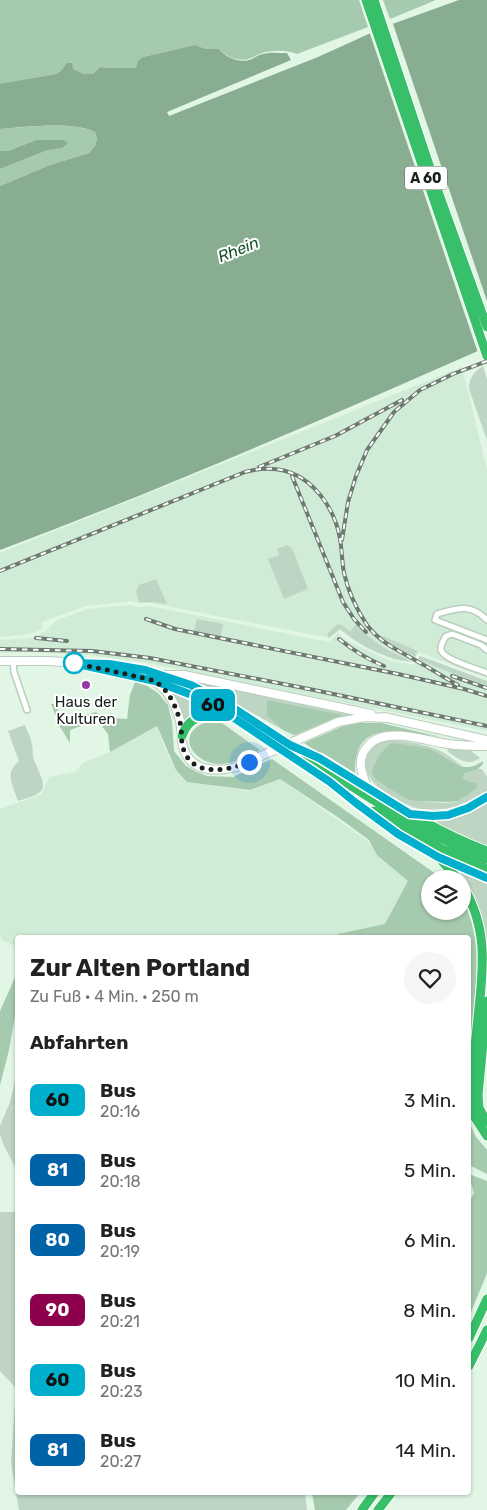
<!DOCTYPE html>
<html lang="de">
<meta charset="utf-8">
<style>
body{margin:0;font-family:Rubik,sans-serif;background:#f6f6f6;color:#222;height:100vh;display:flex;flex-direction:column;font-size:19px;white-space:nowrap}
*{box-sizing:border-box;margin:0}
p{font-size:16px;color:#767676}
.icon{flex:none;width:28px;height:28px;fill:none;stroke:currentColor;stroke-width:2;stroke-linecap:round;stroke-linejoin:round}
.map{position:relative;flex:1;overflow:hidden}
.sheet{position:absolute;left:15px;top:935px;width:456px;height:560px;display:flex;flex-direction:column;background:#fff;border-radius:5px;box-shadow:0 1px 4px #0004}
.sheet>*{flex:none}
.badge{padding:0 10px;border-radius:8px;font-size:18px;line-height:32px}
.controls{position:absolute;left:421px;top:870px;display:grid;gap:10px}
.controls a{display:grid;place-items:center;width:50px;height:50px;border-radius:50%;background:#fff;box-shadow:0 1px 4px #0004;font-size:25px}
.you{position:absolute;width:25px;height:25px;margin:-12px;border:4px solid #fff;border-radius:50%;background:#1a73e8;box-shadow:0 0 0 8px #1a73e833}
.map>.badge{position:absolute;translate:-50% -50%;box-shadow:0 0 0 2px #fff}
h2{padding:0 15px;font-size:19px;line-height:45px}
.round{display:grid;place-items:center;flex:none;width:52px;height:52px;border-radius:26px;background:#f6f6f6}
.overview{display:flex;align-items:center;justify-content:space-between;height:85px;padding:0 15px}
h1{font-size:24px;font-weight:700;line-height:38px}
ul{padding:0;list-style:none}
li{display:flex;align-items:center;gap:15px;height:70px;padding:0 15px}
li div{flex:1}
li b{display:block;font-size:19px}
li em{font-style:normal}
li .badge{min-width:55px;font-weight:700;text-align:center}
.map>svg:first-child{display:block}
.built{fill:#d1ecd6}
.green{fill:#bed5c3}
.forest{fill:#a6caae}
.water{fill:#89ad91}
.pier{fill:#e1f6e5}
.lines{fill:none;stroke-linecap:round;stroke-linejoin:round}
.street-casing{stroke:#b9cdbd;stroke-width:8}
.secondary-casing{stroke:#b9cdbd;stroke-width:10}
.highway-casing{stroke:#fff;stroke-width:11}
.street{stroke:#fff;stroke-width:5}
.secondary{stroke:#fff;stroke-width:8}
.highway{stroke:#38bf6a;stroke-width:9}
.rail-casing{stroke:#6d7a70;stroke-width:4}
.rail{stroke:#fff;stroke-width:2;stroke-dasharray:5.5;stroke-linecap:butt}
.highway-bridge-casing{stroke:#fff;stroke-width:11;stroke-linecap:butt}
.highway-bridge{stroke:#38bf6a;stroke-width:9}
.line-casing{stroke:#fff;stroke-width:11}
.line{stroke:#00afcb;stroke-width:8}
.walk{stroke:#1a211c;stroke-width:5;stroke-dasharray:0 9}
.stop-dot{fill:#fff;stroke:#00afcb;stroke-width:2.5}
.poi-dot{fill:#923aa6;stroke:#fff;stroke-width:2}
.labels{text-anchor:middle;stroke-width:4;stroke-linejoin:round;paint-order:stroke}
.shield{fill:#fff;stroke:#5f6460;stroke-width:1}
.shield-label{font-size:14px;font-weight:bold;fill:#1a211c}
.poi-label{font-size:15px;fill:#1a211c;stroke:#fff}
.water-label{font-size:16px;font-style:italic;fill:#1a522d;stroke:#fff}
</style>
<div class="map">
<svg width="487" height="1510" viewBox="0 0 487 1510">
<rect width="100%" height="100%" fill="#e1f6e5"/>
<path class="built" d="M462 367 487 469V678L418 652 413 662 394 660 357 642 340 629 329 638 151 603H137L133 601 86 606 42 622 43 629 30 634 0 637V553Z
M130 605 137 607 150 606 329 642 338 633 347 641 391 661 415 665 419 657 420 656 487 681V731L142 662 89 655 27 652 0 653V640L31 638 45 631 57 620 88 609Z
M157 726 165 749 176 770 187 781 248 791 280 779 424 881 389 937 18 938 17 947 2 940 0 935V809L42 794 49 777 75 772 83 763 110 752Z"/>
<path class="green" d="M483 366 487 379V440L469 389C469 378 474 372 483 366Z
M287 545 292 548 308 589 284 599 268 559 279 555 277 549Z
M156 579 167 604 152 602H139L136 591 139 585Z
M197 619 223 624 221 637 194 631Z
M338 624 342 625 350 632 356 624C365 633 373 641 383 647 392 653 403 656 411 662 384 658 361 647 340 629L329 638 327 634Z
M378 634 418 651 415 657 389 643Z
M420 656 487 681V685C463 678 440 669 418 659Z
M197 682 245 691 350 712 349 715 335 719 296 736 294 735 341 715 267 716 283 730 222 696 196 684Z
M170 691 210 709 195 713 183 724Z
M25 725C27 731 31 738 32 744 33 749 32 754 34 760 45 787 52 792 18 801 13 786 4 773 19 761L8 731Z
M386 740C399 740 420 743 433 748 444 751 454 760 463 767L453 764 431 750 394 743 417 801C428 801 449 805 458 801 465 797 471 789 476 783L468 781 463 778 464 774 478 769H482L487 777V792C470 803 451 813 430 811 408 809 357 785 367 757 370 748 377 743 386 740Z
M449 748 472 750V752L480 758C468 767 458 759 447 751Z
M487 802V847L456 835 429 821C452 821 469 814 487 802Z
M457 869 487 882V966L475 1100 478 1113 487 1126V1132L477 1116 474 1102 486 968V954L485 938 479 914 473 898 462 879H461L455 871Z
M17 1073V1189L15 1167 4 1146 0 1135V1126L10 1102Z
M17 1197 18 1492 305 1493 307 1510H19L11 1463 16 1388 0 1371V1212H15Z"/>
<path class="forest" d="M0 0H359L368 27 297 54C287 50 277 50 266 52 260 53 256 56 251 58 240 63 226 57 219 49H206L195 45 143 57 137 68H110L100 67 93 74H84L73 69 61 71 56 74 3 84H0Z
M383 0H436L390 19Z
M38 126C56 126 78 124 95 132L97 139 95 146 89 153 50 165 0 186V169L48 150 62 147 36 140 8 151H0V129Z
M135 682 147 686 158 693 168 705 172 722 174 751 186 766 197 772 207 776 233 777 272 759 443 879H430V911H462L463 900C482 940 477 975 473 1017 472 1035 471 1053 469 1071V938L336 937 338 934 385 924 408 881 377 855 369 840 339 818 280 779 250 790 187 782 176 770 157 726 110 752 108 734 97 720 70 730V743L59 725 51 704H55L62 718 65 721 96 712 102 717 127 719 130 695Z
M267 700 342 715 294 735 283 730 267 716Z
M209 721 222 723 260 750C248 756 233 764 219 764 198 764 177 741 198 726 201 724 206 722 209 721Z
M359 723H381L441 737C403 732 353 716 355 774H353L304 743 343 726Z
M394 743C405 745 418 746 429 749 448 755 460 778 483 761V764L478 769 464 774 463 778 468 781 476 783 477 788 458 801 450 802 417 801 407 799 388 788 374 777 372 773 373 767 381 753 390 744Z
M17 973V1005L9 1050 0 1085V1011Z
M469 1122 476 1137 487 1150V1174L469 1165Z
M469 1174 487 1181V1273L469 1317V1202L474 1193 471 1183H469Z
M312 1493V1492L360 1493 346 1510H315Z"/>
<path class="water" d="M459 0H487V347C326 418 165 488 0 550V186L50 165 89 153 95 146 97 139 95 132C72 121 26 127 0 129V84L56 74 61 71 67 63H72L73 69 84 74H93L100 67 110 68H136L138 61 143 57 195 45 206 49H219C226 58 241 64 252 59 256 57 258 55 263 54 270 52 279 53 287 53L291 60 167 112 169 116 318 57 384 27Z
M36 140H64L68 143 62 148 48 150 0 169V151H8Z"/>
<path class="pier" d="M392 21 487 301V349L478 353 369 31Z"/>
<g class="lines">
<defs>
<path id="street" d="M487 620C471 603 457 608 437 614L435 620 487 640
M487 650 481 645 452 634 446 636C443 641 439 647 442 652 446 660 478 669 487 673
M13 661 14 672 27 710"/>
<path id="secondary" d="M0 661H49L78 663
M73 663C93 667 113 671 133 676 140 677 149 678 155 682 170 690 179 712 181 727 182 735 181 743 184 750 192 772 217 772 236 767L338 722 365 717 388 718
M96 664 145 670 183 682 188 681
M162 675H184L371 714
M384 717 487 740
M367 787C362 773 356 760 367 747 384 725 425 741 448 744 461 746 474 746 487 746"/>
<path id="highway" d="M366 0 487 356
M374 0 436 186 487 327
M155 681C199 695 233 717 270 743
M183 682 216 697 279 738
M182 736C189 715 207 712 227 717
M290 745C309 759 329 771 348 784 393 813 437 839 487 859
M285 753 330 782 355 803 398 834 438 857 487 878
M320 758C375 791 427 829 487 851
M374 811 440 848 487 869
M412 814C444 817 459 815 487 797
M440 859 458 879
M462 885C487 925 484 963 479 1008 476 1039 472 1070 471 1100L474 1116 487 1136
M487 1001 478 1095 479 1108 487 1122
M469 1338 487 1299
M469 1366 487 1330
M362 1510 375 1492
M378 1510 392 1492"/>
</defs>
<use href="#street" class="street-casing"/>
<use href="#secondary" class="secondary-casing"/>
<use href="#highway" class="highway-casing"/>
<use href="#street" class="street"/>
<use href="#secondary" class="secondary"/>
<use href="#highway" class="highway"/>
<defs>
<path id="rail" d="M259 467 335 436 402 400
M292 476 343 602 354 619 366 632
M342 540 348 502 356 476 367 450 394 412 420 390 453 374 487 361
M0 571 245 472C264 467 282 467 300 477 321 490 336 514 340 539 342 550 342 562 344 573 348 591 357 610 367 625 381 644 402 652 422 664 435 671 446 679 458 685
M146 619 175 629 398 674 464 689 487 696
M36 638 67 641
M339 639C354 651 367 659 384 666
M0 649 92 651 150 658 314 690 487 726
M452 676 487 688"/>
</defs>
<use href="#rail" class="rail-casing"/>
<use href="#rail" class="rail"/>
<defs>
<path id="highway-bridge" d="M279 738 290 745
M270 743 285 753"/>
</defs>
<use href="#highway-bridge" class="highway-bridge-casing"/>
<use href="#highway-bridge" class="highway-bridge"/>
</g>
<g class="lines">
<defs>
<path id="line" d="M487 797 468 808 448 815 433 816 410 814 319 758 290 745 232 707 191 685 145 670 109 664 73 663 155 681 200 698 234 718 330 782 356 803 398 834 438 857 487 878"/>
</defs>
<use href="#line" class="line-casing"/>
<use href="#line" class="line"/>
<path class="walk" d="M74 663H73C94 668 116 671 137 677 143 678 151 679 156 682 170 691 179 712 181 728 182 735 181 741 183 748 192 778 227 771 249 762"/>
</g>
<circle class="stop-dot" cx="74" cy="663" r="10"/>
<circle class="poi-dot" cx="86" cy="685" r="5"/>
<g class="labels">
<rect class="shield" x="405" y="166.5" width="42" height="23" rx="4"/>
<g class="shield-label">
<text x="426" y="183">A 60</text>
</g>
<g class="poi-label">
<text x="86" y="707">Haus der<tspan x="86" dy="17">Kulturen</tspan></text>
</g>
<g class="water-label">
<text transform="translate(238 249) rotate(-22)" y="6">Rhein</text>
</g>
</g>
</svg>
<div class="controls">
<a><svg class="icon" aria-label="layers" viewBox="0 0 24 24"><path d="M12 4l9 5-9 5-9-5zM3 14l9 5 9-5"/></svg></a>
</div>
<div class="you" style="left:249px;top:762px"></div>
<b class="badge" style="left:213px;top:705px;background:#00afcb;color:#111">60</b>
<section class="sheet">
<div class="overview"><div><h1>Zur Alten Portland</h1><p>Zu Fuß · 4 Min. · 250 m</p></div><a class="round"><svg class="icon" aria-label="heart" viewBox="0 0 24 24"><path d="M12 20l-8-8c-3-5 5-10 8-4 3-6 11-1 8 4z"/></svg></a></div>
<h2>Abfahrten</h2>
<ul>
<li><span class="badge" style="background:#00afcb;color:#111">60</span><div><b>Bus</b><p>20:16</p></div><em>3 Min.</em></li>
<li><span class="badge" style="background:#0062a7;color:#fff">81</span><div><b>Bus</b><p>20:18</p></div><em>5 Min.</em></li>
<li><span class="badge" style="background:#0062a7;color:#fff">80</span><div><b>Bus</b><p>20:19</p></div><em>6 Min.</em></li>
<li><span class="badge" style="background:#8d004c;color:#fff">90</span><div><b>Bus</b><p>20:21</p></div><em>8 Min.</em></li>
<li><span class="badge" style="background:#00afcb;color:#111">60</span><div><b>Bus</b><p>20:23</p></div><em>10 Min.</em></li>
<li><span class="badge" style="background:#0062a7;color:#fff">81</span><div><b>Bus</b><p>20:27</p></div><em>14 Min.</em></li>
</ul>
</section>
</div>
